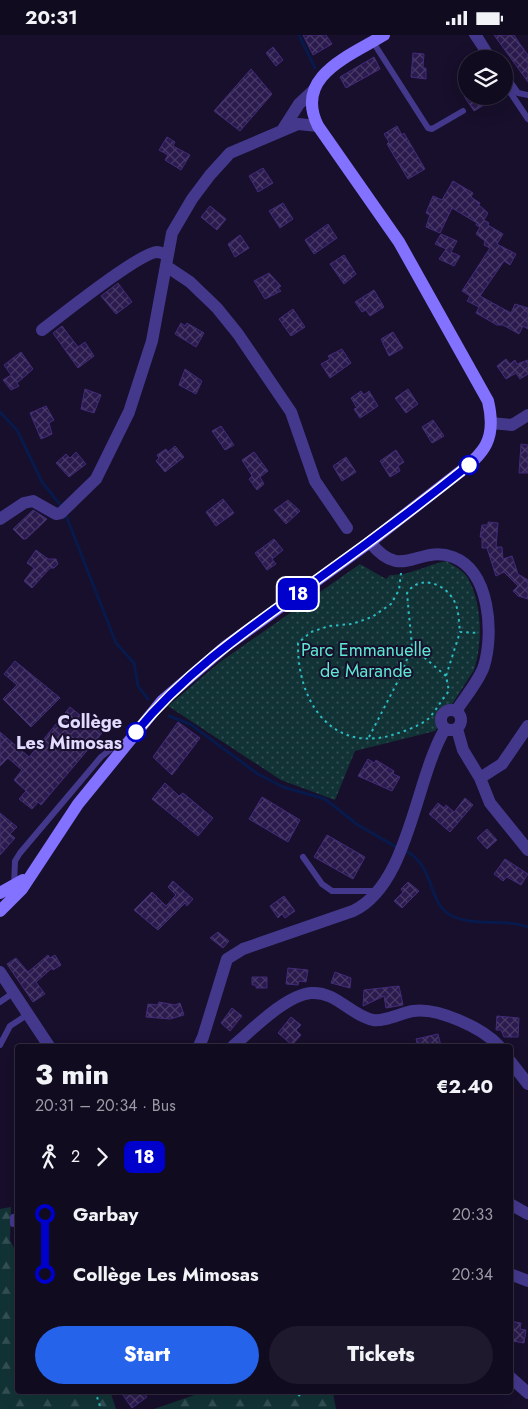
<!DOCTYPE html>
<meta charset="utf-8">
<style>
body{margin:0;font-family:Jost,sans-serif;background:#1e192d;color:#f1f3f6;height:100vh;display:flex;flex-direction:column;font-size:19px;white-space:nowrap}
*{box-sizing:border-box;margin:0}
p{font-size:16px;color:#9c9ba5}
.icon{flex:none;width:28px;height:28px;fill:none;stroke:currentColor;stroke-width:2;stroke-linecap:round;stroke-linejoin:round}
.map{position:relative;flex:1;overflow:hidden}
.drawer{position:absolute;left:15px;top:1009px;width:498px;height:350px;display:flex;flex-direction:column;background:#110b20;border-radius:5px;box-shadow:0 5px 20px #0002,0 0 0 1px #302b3e}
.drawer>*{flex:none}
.badge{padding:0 10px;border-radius:8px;font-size:18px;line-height:32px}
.tools{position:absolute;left:458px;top:15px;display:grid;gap:10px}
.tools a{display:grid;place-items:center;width:55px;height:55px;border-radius:50%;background:#110b20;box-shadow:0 5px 20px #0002,0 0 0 1px #302b3e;font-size:25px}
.map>.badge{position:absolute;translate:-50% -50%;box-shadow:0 0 0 2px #fff}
.legs{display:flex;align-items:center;gap:8px;height:55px;padding:0 20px;font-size:16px}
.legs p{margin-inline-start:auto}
.headline{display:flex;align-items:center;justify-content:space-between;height:85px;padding:0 20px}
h1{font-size:28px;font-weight:800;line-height:38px}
.cta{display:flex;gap:10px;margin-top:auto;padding:10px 20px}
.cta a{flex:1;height:58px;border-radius:30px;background:#2563eb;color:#fff;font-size:20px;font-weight:800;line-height:58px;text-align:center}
.cta a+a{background:#1e192d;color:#f1f3f6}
ul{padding:0 20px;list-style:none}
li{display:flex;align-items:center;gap:18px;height:60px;font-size:19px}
li i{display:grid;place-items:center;width:8px;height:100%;margin:0 6px;background:currentColor}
li i::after{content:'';width:12px;height:12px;margin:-6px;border:4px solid;border-radius:50%;background:#110b20}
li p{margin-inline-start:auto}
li:first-child i{background:linear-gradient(#0000 50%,currentColor 0)}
li:last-child i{background:linear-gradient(currentColor 50%,#0000 0)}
.status{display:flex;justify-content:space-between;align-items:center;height:35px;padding:0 25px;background:#110b20;direction:ltr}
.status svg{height:14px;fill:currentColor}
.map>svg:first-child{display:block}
.forest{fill:url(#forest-firs)}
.park{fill:url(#park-dots)}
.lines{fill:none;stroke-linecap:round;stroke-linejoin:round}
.stream{stroke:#081a4c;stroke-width:3}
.building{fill:url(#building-cross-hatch);stroke:#432b7b}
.path{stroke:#29bdc3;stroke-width:2;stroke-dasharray:2.5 4;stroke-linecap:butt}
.service{stroke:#44388d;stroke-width:6}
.minor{stroke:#44388d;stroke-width:12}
.secondary{stroke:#8371ff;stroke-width:12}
.line-1-casing{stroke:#fff;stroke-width:11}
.line-1{stroke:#0000cd;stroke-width:8}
.stop-1-dot{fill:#fff;stroke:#0000cd;stroke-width:2.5}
.labels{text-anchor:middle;stroke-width:4;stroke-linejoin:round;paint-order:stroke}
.park-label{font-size:18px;fill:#5ee7d3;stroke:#170f2b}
.stop-label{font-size:18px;font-weight:bold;fill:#e2daff;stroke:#170f2b;text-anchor:end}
</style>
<div class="status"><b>20:31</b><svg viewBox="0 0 49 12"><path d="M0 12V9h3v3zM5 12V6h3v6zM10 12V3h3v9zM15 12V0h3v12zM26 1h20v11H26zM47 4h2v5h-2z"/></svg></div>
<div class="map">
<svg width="528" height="1374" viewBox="0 0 528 1374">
<defs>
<pattern id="forest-firs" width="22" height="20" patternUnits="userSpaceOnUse" patternTransform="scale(1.25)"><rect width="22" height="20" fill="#123336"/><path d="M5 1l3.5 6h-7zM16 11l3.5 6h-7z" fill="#345054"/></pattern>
<pattern id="park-dots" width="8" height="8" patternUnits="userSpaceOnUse" patternTransform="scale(1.25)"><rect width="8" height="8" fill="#123336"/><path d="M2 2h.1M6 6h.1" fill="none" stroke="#345054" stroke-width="1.8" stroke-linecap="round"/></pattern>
<pattern id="building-cross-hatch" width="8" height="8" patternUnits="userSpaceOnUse" patternTransform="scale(1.25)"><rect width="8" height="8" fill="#2a1a4d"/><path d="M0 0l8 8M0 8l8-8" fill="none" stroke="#493b68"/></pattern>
</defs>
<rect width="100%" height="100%" fill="#170f2b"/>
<path class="forest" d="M11 1172 10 1205 17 1219 18 1356H110L116 1374H0V1174Z
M206 1356H316L333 1358 336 1374H154Z"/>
<path class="park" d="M446 526C454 531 463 535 468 543 482 568 483 608 474 635L435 696 355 716 335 765 281 745 168 671 220 627 360 529 386 544 390 540C409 541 426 530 446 526Z"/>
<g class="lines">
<path class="stream" d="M299 0 315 33
M0 377 17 395 42 447 62 472
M65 478 116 608 134 628 138 651 148 664
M169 681 190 689 258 739 283 752 325 764 358 790 398 813
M404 815C437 831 426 868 452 881 475 892 504 883 528 892"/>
</g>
<path class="building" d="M303 0H326L332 9 313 20Z
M494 0H514L520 9 528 20V47Z
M273 12 283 25 276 31 266 18Z
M413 18 424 19 423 33H426V44L411 42Z
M374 22 380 34 346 53 340 42Z
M251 34 272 59 240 96 214 76Z
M464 61H478L484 70 474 76Z
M397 91 402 100 404 98 425 134 408 144 387 109 389 107 384 99Z
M167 102 175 107 173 111 190 120 181 135 165 125 168 120 159 115Z
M263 133 273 148 258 157 249 141Z
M453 146 473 158 471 162 480 168 479 170 488 178 484 185 489 188 488 190 503 199 497 209 516 219 510 230 504 226 480 261 511 278 515 269 528 273V294L523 291 519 299 503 290H497L476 278 479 272 467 266 470 261 462 256 490 213 484 210 485 206 476 199 480 192 476 190 477 188 452 173 440 198 426 192 430 180 426 178 433 161 442 165Z
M283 168 293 184 280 193 269 176Z
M210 171 226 184 217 195 201 182Z
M328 189 337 203 314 219 305 205Z
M441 199 457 206 451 217 460 221 454 231 439 224 446 214 435 209Z
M240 200 249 213 235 222 228 209Z
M344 220 356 239 344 249 330 229Z
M269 238 281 251 278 253 281 256 265 264 254 246Z
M118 248 132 267 116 279 101 261Z
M374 255 384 272 370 281 366 275 362 277 355 267Z
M293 274 305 292 291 301 279 284Z
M181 288 185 291 187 288 204 298 196 312 175 299Z
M62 291 78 312 85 307 94 321 78 333 53 298Z
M393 297 403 313 389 321 381 304Z
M342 314 351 328 330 343 321 329 330 324 328 321Z
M21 317 33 334 17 348 19 351 11 355 3 345 11 340 4 330Z
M506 324 510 329 515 325 517 329 528 325V339L520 344 516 338 506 344 497 331Z
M185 334 202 346 196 359 179 350Z
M85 354 101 360 94 378 81 374Z
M408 354 418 369 406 378 395 363Z
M361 356 364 360 369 356 378 371 360 383 354 374 357 373 351 363Z
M46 371 54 385 49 388 52 399 41 404 30 378Z
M433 385 444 401 432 408 422 392Z
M221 391 234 410 225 415 212 396Z
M521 409 528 410V438H519Z
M175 411 184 422 165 437 156 426 159 423 157 420 166 414 168 417Z
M396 415 404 427 398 431 400 436 390 442 380 426Z
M76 417 86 429 69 442 56 428 66 419 70 423Z
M254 417 268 436 260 442 264 449 257 455 249 444 252 441 242 425Z
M346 422 356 437 342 446 333 431Z
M223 464 234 478 216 491 206 477Z
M288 465 300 476 286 489 274 475Z
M33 475 47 484 26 504H23L13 494Z
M488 487 498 488 496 512H502L503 524 512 521 518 539 528 545V564L518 561 513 556 518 551 504 537 496 541 487 513H482V502H480L482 490H488Z
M274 504 283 515 272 524 276 529 267 535 255 518Z
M36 515 48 524H56L58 529 54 533H50L32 553 24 546 34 533 27 528Z
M15 626 60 663 31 692 3 664 17 650 4 639Z
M70 672 102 698 41 770 38 767 32 774 19 764 26 756 14 745 22 735 8 723 0 731V697L29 722Z
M178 687 200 703 172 740 153 722Z
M368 724 374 728 376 725 394 736 393 739 400 742 392 756 358 741Z
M165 748 179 761 183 758 213 783 198 801 152 764Z
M262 762 300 785 288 807 249 784Z
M465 763 473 770 450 797 429 779 438 768 444 773 446 770 454 777Z
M0 778 17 792 10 799 15 803 0 820Z
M487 794 497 805 487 814 477 803Z
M327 800 365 822 353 844 314 822Z
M505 824 528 839 521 850 507 842 503 846 494 839Z
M173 846 193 864 187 871 185 868 158 895 134 875 152 857 166 871 176 860 168 852Z
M408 847 419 856 402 873 394 866 403 857 401 854Z
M284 861 295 876 285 883 282 879 278 883 270 871Z
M218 897 229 906 223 913 210 903Z
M48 920 50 923 55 920 61 930 53 935 52 933 36 947 45 959 33 967 7 929 16 923 28 937Z
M288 933 308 935 306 947 299 946 298 950 286 949Z
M335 937 351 943 350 953 331 948Z
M252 942H267V953H256V950H252Z
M399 951 403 970 386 973 384 961 363 971 364 955Z
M159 967 175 970 180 968 184 980 170 984 146 982 148 969 158 970Z
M232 973 242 981 230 996 221 988Z
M497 981 519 983 518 1002H504L501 995H496Z
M291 982 301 990 296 995 301 1000 292 1010 278 998Z
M438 999 441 1011H418L416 1004Z
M510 1286 521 1288 520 1294 526 1295 524 1308 512 1306Z
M120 1356H143L147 1362 132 1373Z"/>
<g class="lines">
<path class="path" d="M401 538 399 555 391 569 372 582 352 589 329 591 311 597 298 608C297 663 328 716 389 701 402 697 418 692 428 684 436 676 442 664 449 656L446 641 460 597 478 598
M446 641 412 612 407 558C420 538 448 549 456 570 459 578 459 589 460 597
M369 702 399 644 412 612
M95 1356 101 1374
M293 1356 300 1361"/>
<path class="service" d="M472 0 488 24
M479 0 494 24
M373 7 428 93 432 94 463 76
M504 38 518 58 528 60
M504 48 528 84
M303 822 322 849 332 856H376
M14 851 15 826 20 818 101 722 111 714 124 707
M0 967 13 958
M0 1010 10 991 27 980
M13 1189V1182L18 1181"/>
<path class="minor" d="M283 94 299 69 314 55
M166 231 190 247 217 273 238 299 291 377 315 446 347 493
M42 295C59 282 139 218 157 217 160 217 164 219 168 220
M491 388 512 390 528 380
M0 484 24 468 33 466 56 479 61 478 96 444 129 377 152 306 172 198 192 164 210 140 230 118 298 89 318 91
M370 507C402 548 418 509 453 522 490 536 494 598 484 631 479 646 465 662 456 676
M441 685a10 10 0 1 1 20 0a10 10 0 1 1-20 0Z
M457 694 463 715 480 743 490 768 528 815
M480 743 502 729 528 691
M0 937 49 1011
M199 1011 203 1002 227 924 243 914 353 876C409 850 415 744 445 694
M233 1011C252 995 286 960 311 958 336 956 350 980 373 985 384 987 401 978 413 976 437 972 483 993 499 1011
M510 1026 528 1049
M510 1169 528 1179
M510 1239 528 1246
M510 1342 528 1358"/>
<path class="secondary" d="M0 858 23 845
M0 876 22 854 78 769 162 666 226 611 370 507 456 440C485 418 497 404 488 366L399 207 318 91C293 41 350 21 384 0"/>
</g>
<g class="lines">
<defs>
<path id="line-1" d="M136 697C186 636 251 592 315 546 367 509 419 470 469 430"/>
</defs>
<use href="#line-1" class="line-1-casing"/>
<use href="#line-1" class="line-1"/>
</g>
<g class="stop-1-dot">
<circle cx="469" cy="430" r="9"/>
<circle cx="136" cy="697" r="9"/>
</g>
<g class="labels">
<g class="park-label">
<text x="366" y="621">Parc Emmanuelle<tspan x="366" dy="21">de Marande</tspan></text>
</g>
<g class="stop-label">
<text x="122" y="693">Collège<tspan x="122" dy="21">Les Mimosas</tspan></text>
</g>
</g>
</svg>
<div class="tools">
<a><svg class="icon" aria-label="layers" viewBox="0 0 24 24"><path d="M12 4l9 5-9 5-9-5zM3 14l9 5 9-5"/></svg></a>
</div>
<b class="badge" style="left:298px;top:559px;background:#0000cd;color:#fff">18</b>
<section class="drawer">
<div class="headline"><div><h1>3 min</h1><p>20:31 – 20:34 · Bus</p></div><b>€2.40</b></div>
<div class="legs"><svg class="icon" aria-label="walk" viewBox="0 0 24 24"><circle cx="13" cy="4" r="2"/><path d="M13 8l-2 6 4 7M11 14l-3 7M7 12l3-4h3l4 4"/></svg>2<svg class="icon" aria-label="forward" viewBox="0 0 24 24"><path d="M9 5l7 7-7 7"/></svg><b class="badge" style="background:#0000cd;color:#fff">18</b></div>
<ul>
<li><i style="color:#0000cd"></i><b>Garbay</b><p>20:33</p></li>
<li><i style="color:#0000cd"></i><b>Collège Les Mimosas</b><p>20:34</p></li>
</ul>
<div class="cta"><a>Start</a><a>Tickets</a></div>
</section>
</div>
